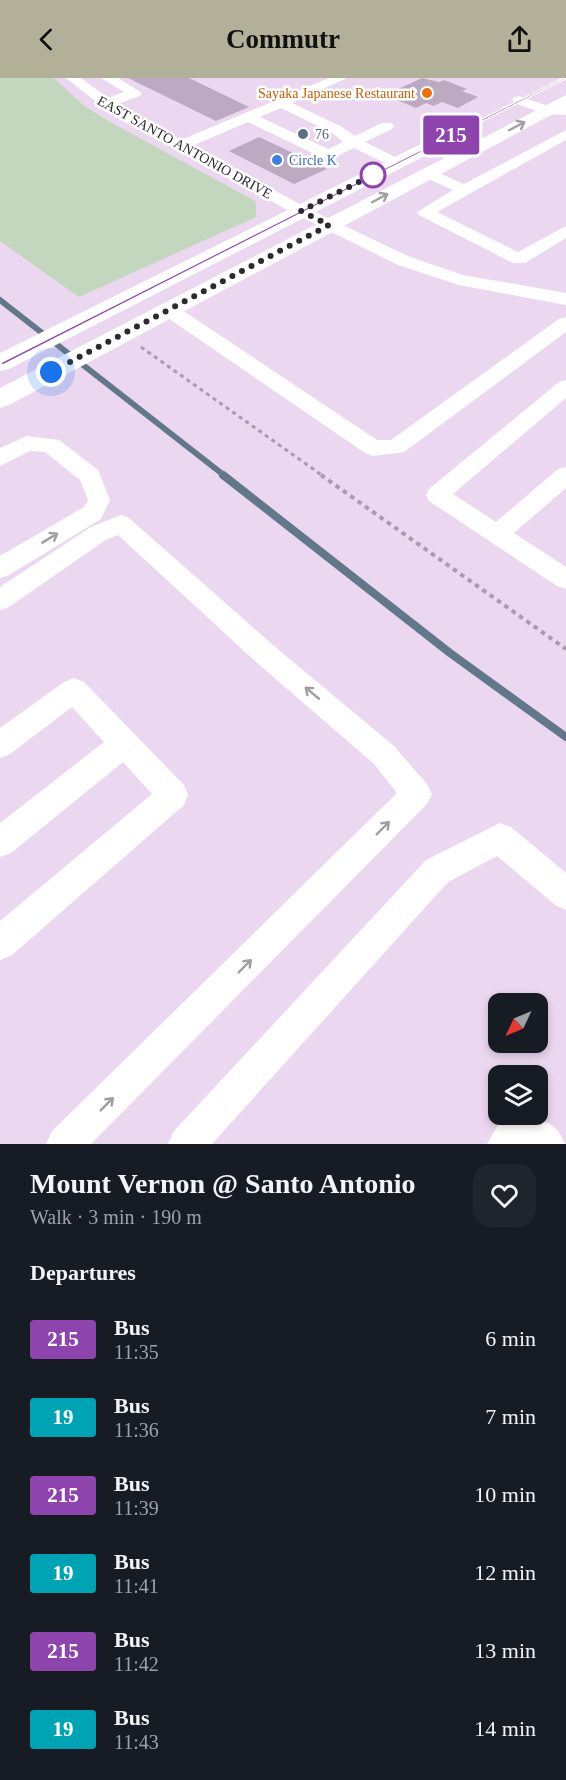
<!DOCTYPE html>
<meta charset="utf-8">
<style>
body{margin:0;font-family:Georgia,serif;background:#20242c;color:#f1f3f6;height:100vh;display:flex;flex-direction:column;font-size:22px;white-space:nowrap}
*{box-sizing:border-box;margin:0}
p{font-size:20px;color:#9ea1a6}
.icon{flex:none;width:33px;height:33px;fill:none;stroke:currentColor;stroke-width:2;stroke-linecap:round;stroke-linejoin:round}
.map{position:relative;height:1066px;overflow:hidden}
.panel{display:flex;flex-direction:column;background:#171b24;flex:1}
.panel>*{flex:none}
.badge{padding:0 12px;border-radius:4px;font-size:21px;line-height:39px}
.needle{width:39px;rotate:226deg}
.tools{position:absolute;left:488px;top:915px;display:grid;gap:12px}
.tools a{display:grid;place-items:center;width:60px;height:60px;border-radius:12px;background:#171b24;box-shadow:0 3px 9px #0003;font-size:30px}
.you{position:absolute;width:30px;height:30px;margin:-15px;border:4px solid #fff;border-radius:50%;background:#1a73e8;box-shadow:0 0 0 9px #1a73e833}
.map>.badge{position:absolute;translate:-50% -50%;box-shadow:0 0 0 3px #fff}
h2{padding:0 30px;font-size:22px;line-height:54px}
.round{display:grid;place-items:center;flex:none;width:63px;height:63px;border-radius:18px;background:#20242c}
.summary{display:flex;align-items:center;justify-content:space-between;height:102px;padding:0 30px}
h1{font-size:28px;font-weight:600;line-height:45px}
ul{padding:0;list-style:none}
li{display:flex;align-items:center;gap:18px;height:78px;padding:0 30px}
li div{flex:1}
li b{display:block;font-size:22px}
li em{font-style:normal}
li .badge{min-width:66px;font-weight:700;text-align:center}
header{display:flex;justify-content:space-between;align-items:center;height:78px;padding:0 30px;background:#b3b09a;color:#111;font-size:27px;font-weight:600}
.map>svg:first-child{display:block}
.green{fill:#c2d7be}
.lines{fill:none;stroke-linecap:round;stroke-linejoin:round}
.stream-far1{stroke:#63778b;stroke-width:6}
.stream{stroke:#63778b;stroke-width:8}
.building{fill:#bbaac2}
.path-far1{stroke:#aa9aae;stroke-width:3;stroke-dasharray:4 4;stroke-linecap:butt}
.path{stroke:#aa9aae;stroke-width:4;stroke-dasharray:4.5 4.5;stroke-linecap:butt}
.minor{fill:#fff;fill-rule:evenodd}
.major{fill:#fff;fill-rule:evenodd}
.oneway{stroke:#a19ea2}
.line{fill:#8e44ad;stroke:#fff;stroke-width:1.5}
.walk{stroke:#2f2831;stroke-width:6;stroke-dasharray:0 10.8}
.food-dot{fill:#e8710a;stroke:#fff;stroke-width:2}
.service-dot{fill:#5c6f8a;stroke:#fff;stroke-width:2}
.shop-dot{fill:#3f7fe0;stroke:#fff;stroke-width:2}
.stop-dot{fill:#fff;stroke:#8e44ad;stroke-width:3}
.labels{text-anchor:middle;stroke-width:5;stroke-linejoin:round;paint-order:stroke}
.far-food-label{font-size:14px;fill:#c56008;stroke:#fff;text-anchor:end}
.far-service-label{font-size:14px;fill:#4e5e75;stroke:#fff;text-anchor:start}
.far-street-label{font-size:14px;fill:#2f2831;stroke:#fff}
.far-shop-label{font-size:14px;fill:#366cbe;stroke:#fff;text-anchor:start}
</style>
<header><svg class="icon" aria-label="back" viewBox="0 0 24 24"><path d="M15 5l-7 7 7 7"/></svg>Commutr<svg class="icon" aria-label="share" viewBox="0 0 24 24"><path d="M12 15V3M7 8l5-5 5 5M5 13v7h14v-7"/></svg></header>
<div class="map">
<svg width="566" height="1066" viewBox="0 0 566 1066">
<rect width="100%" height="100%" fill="#ebd7f0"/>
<path class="green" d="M0 0H54L83 27 110 44 257 124 253 125 256 127V139L79 219 0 163Z"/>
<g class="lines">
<path class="stream-far1" d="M0 222 225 398"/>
<path class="stream" d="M223 397 450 575 566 659"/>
</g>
<path class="building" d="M128 0H189L249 29 216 43Z
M422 0 439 4 444 2 467 11 462 13 478 19 458 30 442 24 434 28 426 25 416 30 385 17Z
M259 59 327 91 294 106 229 73Z"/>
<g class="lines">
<path class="path-far1" d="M141 269 323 398"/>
<path class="path" d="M321 397 566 571"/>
<path class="minor" d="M66 0H81L108 20 124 14 101 0H118L142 15 140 18 117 26 181 62 329 0H347L292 25 342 49 355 58 382 45H392L394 48 392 51 365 64 401 82 404 85 401 88H391L354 70 333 80H323L248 44 192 68 307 130 410 179 463 197 566 215V227L459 207 398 187 295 136 114 38ZM281 30 332 55 343 64 328 71 260 39Z
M519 18 548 28 566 29V37L546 36 514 25 512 22 514 19Z
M566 52V62L437 134 518 174 566 148V160L525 185H513L419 137 417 134 453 112 422 98 419 95 422 92H432L464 106Z
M169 226 176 228 377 362H391L559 241 566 239V254L404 374 373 378 365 375 162 236 160 232 162 228Z
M566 302V320L453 416 496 444 558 391 566 389V410L514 455 566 489V511L557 508 429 423 426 417 429 411 559 304Z
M27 358 59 362 98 392 110 422 101 441 9 497 0 500V478L84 429 88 422 80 402 45 374 30 373 0 388V370Z
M121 437 129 440 273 567 394 668 427 706 432 716 427 726 91 1066H46L52 1053 397 715 374 686 255 583 118 457 107 461 9 529 0 532V509L91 449Z
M74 600 84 604 184 707 188 717 184 727 12 877 0 882V843L152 716 123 684 11 775 0 779V745L104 664 72 629 10 676 0 680V650L64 604Z
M500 745 511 749 566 795V832L555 827 497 778 448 804 212 1066H168L174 1053 426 782Z
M512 1039C538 1042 554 1039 565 1066H487L499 1045Z"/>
<path class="major" d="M566 17V29L9 327 0 330V310Z
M449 52 456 54 458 58 456 62 9 291 0 293V275Z"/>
</g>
<defs><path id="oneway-shaft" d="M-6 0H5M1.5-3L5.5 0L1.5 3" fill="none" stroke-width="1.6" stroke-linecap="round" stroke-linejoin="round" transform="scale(1.5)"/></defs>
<g class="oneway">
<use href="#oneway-shaft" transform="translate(517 48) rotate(-28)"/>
<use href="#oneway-shaft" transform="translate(380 120) rotate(-28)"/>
<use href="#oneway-shaft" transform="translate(50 460) rotate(-31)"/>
<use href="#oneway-shaft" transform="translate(312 615) rotate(-140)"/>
<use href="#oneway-shaft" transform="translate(383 750) rotate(-45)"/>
<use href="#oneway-shaft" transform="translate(245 888) rotate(-45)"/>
<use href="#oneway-shaft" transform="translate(107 1026) rotate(-45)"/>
</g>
<path class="line" d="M563 0 565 1 3 287 0 285Z"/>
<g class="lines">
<path class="walk" d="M51 294 329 147 301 133 375 96 373 97"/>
</g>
<circle class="food-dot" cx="427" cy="15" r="6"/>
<circle class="service-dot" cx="303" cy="56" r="6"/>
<circle class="shop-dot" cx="277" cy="82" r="6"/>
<circle class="stop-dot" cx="373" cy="97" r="12"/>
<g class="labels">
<g class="far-food-label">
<text x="415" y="20">Sayaka Japanese Restaurant</text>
</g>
<g class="far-service-label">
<text x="315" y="61">76</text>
</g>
<g class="far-street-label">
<text transform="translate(185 69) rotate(29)" y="5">EAST SANTO ANTONIO DRIVE</text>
</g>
<g class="far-shop-label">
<text x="289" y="87">Circle K</text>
</g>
</g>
</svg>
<div class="tools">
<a><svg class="needle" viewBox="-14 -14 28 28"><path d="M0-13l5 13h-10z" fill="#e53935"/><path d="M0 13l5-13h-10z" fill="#9ea1a6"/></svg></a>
<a><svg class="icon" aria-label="layers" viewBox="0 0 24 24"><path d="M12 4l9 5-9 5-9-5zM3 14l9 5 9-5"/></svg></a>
</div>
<div class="you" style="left:51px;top:294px"></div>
<b class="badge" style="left:451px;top:57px;background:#8e44ad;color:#fff">215</b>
</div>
<section class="panel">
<div class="summary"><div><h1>Mount Vernon @ Santo Antonio</h1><p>Walk · 3 min · 190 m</p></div><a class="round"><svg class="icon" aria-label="heart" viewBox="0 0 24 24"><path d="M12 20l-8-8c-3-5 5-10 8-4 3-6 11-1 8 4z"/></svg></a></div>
<h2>Departures</h2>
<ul>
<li><span class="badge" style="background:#8e44ad;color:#fff">215</span><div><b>Bus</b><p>11:35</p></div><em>6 min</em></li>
<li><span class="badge" style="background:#00a3b4;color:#fff">19</span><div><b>Bus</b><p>11:36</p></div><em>7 min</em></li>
<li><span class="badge" style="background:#8e44ad;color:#fff">215</span><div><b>Bus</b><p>11:39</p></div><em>10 min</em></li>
<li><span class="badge" style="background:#00a3b4;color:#fff">19</span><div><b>Bus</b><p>11:41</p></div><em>12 min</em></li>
<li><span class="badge" style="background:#8e44ad;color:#fff">215</span><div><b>Bus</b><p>11:42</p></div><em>13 min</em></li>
<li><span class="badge" style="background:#00a3b4;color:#fff">19</span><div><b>Bus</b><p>11:43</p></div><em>14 min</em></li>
</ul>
</section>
